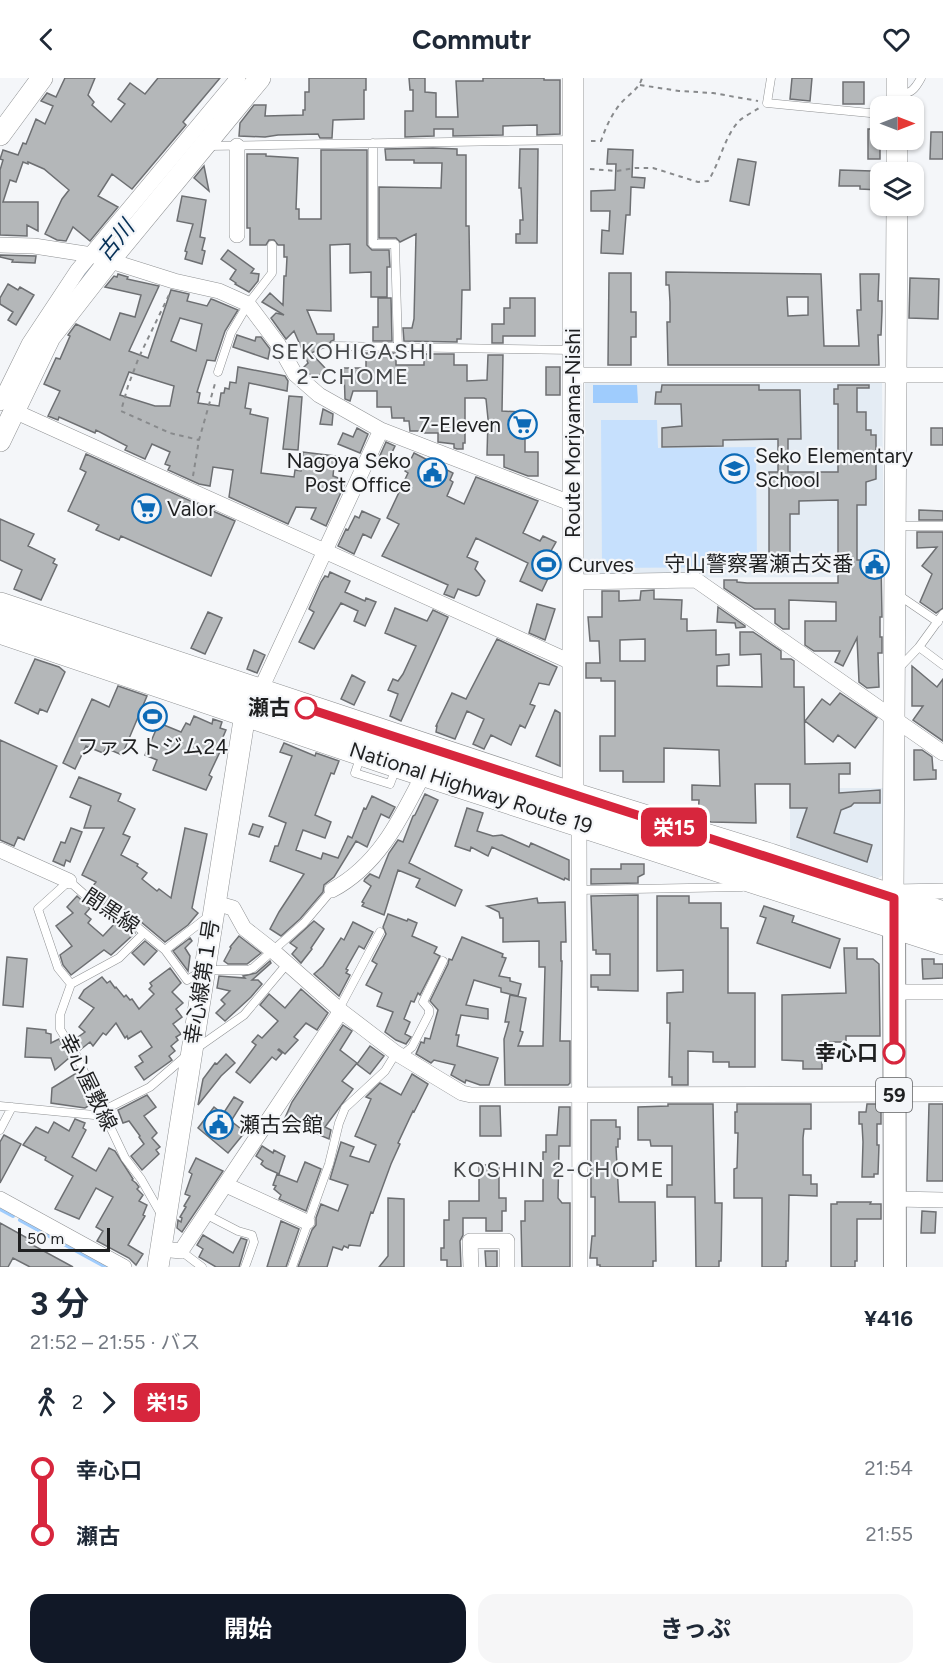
<!DOCTYPE html>
<html lang="ja">
<meta charset="utf-8">
<style>
body{margin:0;font-family:Figtree,"Noto Sans JP",sans-serif;background:#f6f6f7;color:#1f2937;height:100vh;display:flex;flex-direction:column;font-size:22px;white-space:nowrap}
*{box-sizing:border-box;margin:0}
p{font-size:20px;color:#747a83}
.icon{flex:none;width:33px;height:33px;fill:none;stroke:currentColor;stroke-width:2;stroke-linecap:round;stroke-linejoin:round}
.map{position:relative;height:1189px;overflow:hidden}
.side{display:flex;flex-direction:column;background:#fff;flex:1}
.side>*{flex:none}
.badge{padding:0 12px;border-radius:9px;font-size:21px;line-height:39px}
.needle{width:39px;rotate:90deg}
.tools{position:absolute;left:870px;top:18px;display:grid;gap:12px}
.tools a{display:grid;place-items:center;width:54px;height:54px;border-radius:12px;background:#fff;box-shadow:0 2px 4px #0004;font-size:30px}
.scale{position:absolute;left:18px;bottom:15px;width:92px;box-sizing:border-box;padding-left:6px;border:3px solid #1f2021;border-top:0;font-size:16px;line-height:21px;white-space:nowrap;color:#1f2021;-webkit-text-stroke:4px #f4f6f9;paint-order:stroke}
.map>.badge{position:absolute;translate:-50% -50%;box-shadow:0 0 0 3px #fff}
.legs{display:flex;align-items:center;gap:9px;height:66px;padding:0 30px;font-size:20px}
.legs p{margin-inline-start:auto}
.overview{display:flex;align-items:center;justify-content:space-between;height:102px;padding:0 30px}
h1{font-size:33px;font-weight:700;line-height:45px}
.action{display:flex;gap:12px;margin-top:auto;padding:12px 30px}
.action a{flex:1;height:69px;border-radius:18px;background:#111827;color:#fff;font-size:24px;font-weight:700;line-height:69px;text-align:center}
.action a+a{background:#f6f6f7;color:#1f2937}
ul{padding:0 30px;list-style:none}
li{display:flex;align-items:center;gap:21px;height:66px;font-size:22px}
li i{display:grid;place-items:center;width:9px;height:100%;margin:0 8px;background:currentColor}
li i::after{content:'';width:15px;height:15px;margin:-8px;border:4px solid;border-radius:50%;background:#fff}
li p{margin-inline-start:auto}
li:first-child i{background:linear-gradient(#0000 50%,currentColor 0)}
li:last-child i{background:linear-gradient(currentColor 50%,#0000 0)}
header{display:flex;justify-content:space-between;align-items:center;height:78px;padding:0 30px;background:#fff;font-size:27px;font-weight:700}
.map>svg:first-child{display:block}
.built{fill:#e4ecf4}
.green{fill:#c6e0fd}
.water{fill:#9fccfd}
.lines{fill:none;stroke-linecap:round;stroke-linejoin:round}
.stream{stroke:#9fccfd;stroke-width:4}
.building{fill:#b4b7b9;stroke:#6d6f72;stroke-width:1.5;fill-rule:evenodd}
.lane-casing{stroke:#8f9193;stroke-width:9}
.street-casing{stroke:#8f9193;stroke-width:16}
.secondary-casing{stroke:#8f9193;stroke-width:22}
.primary-casing{stroke:#8f9193;stroke-width:24}
.highway-casing{stroke:#8f9193;stroke-width:28}
.path{stroke:#888a8c;stroke-width:2;stroke-dasharray:4.5 4.5;stroke-linecap:butt}
.lane{stroke:#fff;stroke-width:8}
.street{stroke:#fff;stroke-width:15}
.secondary{stroke:#fff;stroke-width:21}
.primary{stroke:#fff;stroke-width:22}
.highway{stroke:#fff;stroke-width:27}
.line-1-casing{stroke:#fff;stroke-width:14}
.line-1{stroke:#d7263d;stroke-width:9}
.stop-1-dot{fill:#fff;stroke:#d7263d;stroke-width:3}
.labels{text-anchor:middle;stroke-width:4.5;stroke-linejoin:round;paint-order:stroke}
.shield{fill:#f4f6f9;stroke:#5f6062;stroke-width:1.5}
.shield-label{font-size:20px;font-weight:bold;fill:#1f2021}
.poi-label{font-size:21px;fill:#1f2021;stroke:#f4f6f9;text-anchor:start}
.street-label{font-size:21px;fill:#1f2021;stroke:#f4f6f9}
.stop-label{font-size:21px;font-weight:bold;fill:#1f2021;stroke:#f4f6f9;text-anchor:end}
.water-label{font-size:22px;font-style:italic;fill:#063056;stroke:#f4f6f9}
.neighbourhood-label{font-size:22px;letter-spacing:1.5px;fill:#454749;stroke:#f4f6f9}
</style>
<header><svg class="icon" aria-label="back" viewBox="0 0 24 24"><path d="M15 5l-7 7 7 7"/></svg>Commutr<svg class="icon" aria-label="heart" viewBox="0 0 24 24"><path d="M12 20l-8-8c-3-5 5-10 8-4 3-6 11-1 8 4z"/></svg></header>
<div class="map">
<svg width="943" height="1189" viewBox="0 0 943 1189">
<rect width="100%" height="100%" fill="#f4f6f9"/>
<path class="built" d="M585 301 882 302 884 479 865 478 864 499 589 500 584 495Z
M790 710H883V797L873 803 790 775Z"/>
<path class="green" d="M601 342H657L658 370 756 369 757 489 602 490Z"/>
<path class="water" d="M593 307H637L638 325H593Z"/>
<g class="lines">
<path class="stream" d="M103 174 115 159
M77 207 96 183
M0 1131 13 1138
M20 1142 106 1189"/>
</g>
<path class="building" d="M65 0H95L88 17 94 24 92 27 111 44 125 26 118 21 130 5 145 16 158 0H220L183 44 186 47 132 111 112 96 98 118 118 129 90 163 73 149 66 163 57 162 45 156 62 121 69 112 44 91 28 84V86L23 84 16 104 10 102 3 124H38V153L27 147V158L0 157V92L3 82 0 81 3 72 18 77 23 65 26 66 36 41 45 46 53 28 41 23 47 15 56 19Z
M309 0H366V12H364V41L333 42 332 60H320L318 56 278 57 265 59 239 58 240 45 254 27H266L265 38 303 37V32H305V14H309Z
M409 0H425V14L436 15V39H458L456 3H483V0H544V2H560V56L537 57V47L503 48V57L453 58V51H434V58L405 59V33H413V12H410Z
M792 0H812L810 23 790 21Z
M843 4H864V26H843Z
M868 51H880V81H868Z
M931 54H943V81H930Z
M433 70 457 71V77H466V148H469L470 212H462L461 261H457V264L404 263 403 250H412L414 241 416 156 400 164 396 160H379V109L441 110 442 85H414V82H386L385 71Z
M520 71H538L537 165H516V156H520V142H523L521 110H519Z
M608 71 633 72 632 99 645 100 644 110 631 109 630 137H626L623 176 601 175 602 152 609 153 610 133H591V113L615 112 616 86H607Z
M321 72H367V167L372 172H389L390 189H387V219H371V194L350 195V166L330 167 331 233 307 232 317 256H334V262L331 263 328 268 311 275 326 291 315 301 303 290 308 285 294 253 286 261 271 240 276 235 284 237 262 224 270 215 283 227 284 198H286L287 179H284V167H278L274 162H269L266 167H250V150H247V76H266V78L298 80 296 131H299V141H321Z
M738 81 756 84 749 127 730 123Z
M204 88 209 113 194 100Z
M840 92 872 93 871 102 880 103V112L860 111V108H839Z
M182 118 206 122 200 159 205 160 202 172 205 173 202 186 185 181 187 174 185 173 193 146 177 143Z
M228 172 254 191 251 195 259 196 258 203 249 214 235 206 236 205 230 201 236 192 221 181Z
M0 177 36 178 35 185 12 184 13 182 0 179Z
M666 194 821 196 824 268H859L857 232H861L860 196H879L878 223H882V233L881 257H878L879 287H668L667 244H670V224L669 207H666ZM787 219H808V237L788 238Z
M609 195H631V234H636V259H631V287H608Z
M118 196 128 199 127 201 159 208 129 273 148 280 171 212 189 216 187 223 207 228 211 221 214 222 238 232 225 253 215 283 207 282 197 314 200 315 198 325 219 328 221 315H224L225 310 229 311 230 304 236 305 238 289 285 298 288 303 287 313 249 305 245 330 251 331 250 336 268 340 261 395 294 399 295 392 301 393 303 374 335 378 333 398 346 403 326 448 311 441 316 430 296 429 288 446 229 419 233 392 213 389 210 408 199 406 168 392 170 388 165 386 170 374 152 366 145 381 125 372 127 368 96 352 95 355 59 339 58 342 48 338 60 313 44 306 56 280 60 281 70 258 68 257 76 246 110 262 120 235 135 239 141 217 105 209 114 198 117 199ZM180 240 202 246 196 273 171 263ZM129 294 174 308 170 328H155L120 317Z
M910 200 939 201 938 241 909 240Z
M8 206 18 212 20 209 34 217 16 247 8 242 13 234 0 226V220Z
M378 220H391L392 263H373V249H378Z
M510 220H535V258H503V265H492V246H504V230H510Z
M237 257 255 263 256 259H261L270 271 268 281 233 269Z
M366 275H396V287H424V276H454V287H467V303L487 302 488 277H503L502 333 523 334V340H525V374H538V398H528L504 389V377H487L488 341 486 321 484 320H465V365H463V371H457L454 370V366L438 364V355H421V353H410L409 343H404V340H392L391 329H377V313H353L350 323 345 321 344 290H366Z
M546 289H560V317H546Z
M662 307H759V312H800L801 361H788V394H838V326H834V311H838V307H869V310H857V334H866V352H871V357H876V401L866 404V427H857V482H881L882 539H880V559H882V575H878L879 609 867 610 859 604 857 560 843 588 835 584 840 573H814L805 567V543H836V524L789 522V551H783L775 545V531H755L724 510V502H737V504L747 505H838V422L799 423V436H790V484H769V394H778V361L723 362V368L662 369V350L682 348 681 326H655L656 314H661Z
M289 318 302 319 298 372 283 371Z
M323 331 333 336 332 347 320 346Z
M357 350 368 356 360 375 338 366 343 355 353 359Z
M931 350H943V367H931Z
M386 364 395 368 387 385 382 383 383 385 378 382Z
M414 375 453 395 450 402 453 404 447 418 464 426 476 399 538 423 523 455 540 463 543 458 556 464 551 473 557 476 555 479 560 482 559 492 553 490 542 513 520 503 528 485 476 460 467 479 478 484 475 491 485 503 479 517 476 518 458 511 454 520 444 516 448 507 382 478 399 446 387 440 408 395 405 393Z
M86 376 235 443 211 498 121 458 119 462 96 452 99 447 68 433 86 394 80 391Z
M919 432 943 433V442H919Z
M362 433 380 441 371 460 363 456 354 476 338 468 346 451 348 452 355 438 359 440Z
M0 441 34 456 28 468 55 481 53 485 57 487 41 522 14 511 22 492 0 482Z
M917 454H943V530L936 535 920 524 932 496 922 488 937 469 917 470Z
M330 494 350 503 345 514 365 523 366 520 376 524 365 548 354 543 358 533 341 525 314 571 299 564 314 534 309 531 321 504 325 498 328 499Z
M654 512V521L682 522 681 541H687V553L716 552V577L729 576V587L717 588V608L762 609 761 576 740 577V554H753L781 573V581H791L794 583V609H804L805 686 850 685V696H839V715L880 712V725H854L851 728 841 732 834 755 872 767 867 784 797 759 807 730H790V706H755L756 745 711 744 698 740 699 722H692V707L720 708 719 672 664 670V704H623V693H600V658H615V603H601V600H586V585H600L599 563H590L588 539H602V513H619V523L640 522 641 513ZM645 561V583H620V562Z
M537 526 555 531 545 562 529 555Z
M718 529 745 548V549L736 550 735 545 717 544Z
M395 530 427 543 433 532 448 539 401 643 390 638 398 616 388 612 393 601 398 603 403 596 416 568 385 555Z
M208 534 222 540 205 576 191 570Z
M497 561 557 589 549 607 539 605 530 626 535 628 525 650 520 647 511 667 491 657 484 671 473 666 484 641 467 633 455 661 436 654 437 648H436L452 615 466 621Z
M254 572 265 577 257 595 247 591Z
M35 581 59 589 65 594 47 634 40 631 38 636 15 625Z
M912 588 937 609 943 601V663L913 642 923 628H912Z
M352 597 365 604 354 627 341 621Z
M118 608 147 618 122 677 106 670 103 675 86 668 75 691 63 685 92 621 109 629Z
M840 615 877 640 855 670 838 657 833 664 805 643 822 621 830 627Z
M555 632 560 635V688L536 678Z
M194 638 212 646 213 641 222 644 220 650 226 652 223 659 226 661 209 697 212 699 206 712 153 692 157 682 145 677 159 645 181 654 186 645 190 647Z
M0 662 57 688 24 762 18 759 14 768 0 762Z
M284 665 315 678 316 675 339 683 334 696 331 695 315 737 331 744 325 760 303 752 296 772 321 781 323 775 338 780 348 758 352 760 364 730 366 731 372 718 395 729 389 740 381 736 367 769 356 763 334 799 324 807 323 814 300 841 281 858 270 851 279 834 304 796 270 783 275 768H278L286 745 269 738 292 678 280 674Z
M914 672H922L932 679 933 692H936V701L914 702Z
M79 699 121 716 118 723 135 731 123 756 130 759 121 777 138 786 137 788 147 795 142 801 157 813 159 811 171 820 185 750 207 756 192 830 198 835 188 847 165 864 128 833 105 827 89 813 96 804 82 797 104 750H84L91 728 70 719Z
M425 716 438 722 409 785 462 812 455 828 416 809 420 801 398 792 384 837 362 828 364 825 362 824 371 808 364 803 365 801 370 796 379 800 389 775 398 762 403 764 413 738 415 737Z
M467 730 483 735 477 753 493 758 502 757 529 769 531 765 569 782V802L565 800 564 802 492 769 488 778 471 769 470 773 455 768Z
M253 746 263 749 259 759 249 756Z
M71 750 82 754 70 784 66 782 64 788 53 783 61 764 65 765Z
M621 786H644V796L638 799V805L591 806V791H621Z
M638 817V913L598 912V909H591V897H610V876H596V872H593L591 818Z
M77 818 90 830 85 836 91 841 88 845 103 858 118 842 135 855 111 877 104 872 71 897 63 887 60 877 72 868 56 848 73 835 67 829Z
M657 818H689V825H721V850H728V915H755V989H729V984H713V974L688 973V1007H672V999H669L670 945H667V915L683 914V892L657 893Z
M537 820 538 825 565 824 566 864H561V883H562L560 963H570V1005L568 1007H505L504 961 509 944H505L510 917 526 920 520 953 523 954 518 968H543L545 889H539V863L503 864V840H500L499 834 487 828Z
M764 828 794 838 792 844 840 861 830 890 757 865 766 840 760 838Z
M388 836 407 843 408 841 417 845 412 858 437 869 434 875 440 878 420 917 418 915 414 924 411 923 404 941 410 944 405 956 411 959 406 966 396 962 385 954 393 934 377 928 382 915 366 907 377 886 372 883 386 856 383 849Z
M314 843 324 851 311 870 312 871 301 885 292 876 297 870 290 865Z
M353 844 373 854 364 871 359 868 346 891 348 892 346 895 350 897 339 918 314 896 323 888 341 860 344 862Z
M239 858 261 875 247 886H228L224 883 231 870 230 869Z
M462 859 503 876 502 879 506 880 499 898 510 900V903L521 906 518 918 501 914V910L474 902 466 927 488 931V941L461 937 456 957H459L457 968 498 980 489 1007H480L466 1002 465 1005 451 997 455 987 434 982 431 985 416 976 421 964 424 965 425 960 430 961 438 932 430 923 448 886 449 881 452 882Z
M190 860 192 863 185 870 190 878 188 893 173 873Z
M145 863 157 873 144 887 132 875Z
M844 870H857V881H873L879 886 880 958H846V964H829V971H822V991H803V983L782 982V917L846 915Z
M7 879 27 881 23 929 3 927Z
M922 881H934V886H943V900L923 901Z
M270 883 271 885 252 902H258L262 906 251 919 225 943 216 935 225 926 221 922 230 913 217 910 219 898 245 900 243 898 256 895Z
M170 890 181 905 172 914 183 925 176 931 182 939 173 946 181 956 176 959 178 962 171 968 175 973 169 978 172 982 144 1002 135 989 143 984 139 978 152 969 141 953 128 961 127 958 125 960 116 945 106 957 103 955 93 968 90 964 80 972 74 962 85 954 79 949 94 930 79 920 84 912 102 899 107 905 110 903 115 910 116 909 124 919 126 917 130 922 132 921 139 931 154 916 149 911 152 908 150 905Z
M301 911 328 935 317 952 306 945 294 959 298 962 285 976 279 971 278 972 282 975 276 982 272 979 250 1005 236 994 256 967 252 964 258 957 262 960 278 943 260 927 269 916 285 930Z
M343 947 352 953 340 972 357 985 342 1003 353 1011 325 1049 331 1052 329 1061 284 1042 292 1024Z
M27 950 46 952V955L51 956V965L59 961 70 979 55 992 51 980 25 979Z
M370 968 384 978 370 996 357 986Z
M226 976 235 985 221 998 198 1027 203 1001 215 985 217 986Z
M78 994 90 1027 85 1030 51 1025 52 1010Z
M412 996 428 1006 414 1034 413 1033 398 1065 400 1066 391 1086 373 1135 371 1134 360 1168 349 1167 348 1170 344 1168 342 1172 333 1169 327 1189H298L312 1152 316 1147V1140L321 1126 338 1133 348 1107 330 1101 341 1064 354 1069 350 1078 369 1084 376 1067 355 1058 371 1021 366 1019 380 1005 401 1017Z
M147 1017 156 1029 144 1038 157 1055 152 1060 160 1069 156 1072 159 1076 142 1092 131 1078 144 1066 139 1059 140 1058 129 1043 123 1045 118 1032Z
M234 1019 243 1024 231 1043 245 1054 228 1075 198 1050 214 1029 223 1036Z
M668 1026H713L715 1125H722L721 1183H719V1189H696L695 1119H667V1107H672V1068H651L650 1062H638V1029L668 1028Z
M737 1026H811V1051H804L803 1060V1097H811V1106H817V1118L789 1117 788 1183H786V1189H762V1120H734V1091L737 1090 738 1055H735V1034H737Z
M867 1026H881V1046H877V1067H879L878 1096H874V1099H862L863 1064 862 1046H859V1034H866Z
M929 1026H943V1103H927Z
M480 1028H500L501 1058H480Z
M559 1029H570V1068H559L558 1120 562 1125H570V1189H522L521 1143H525V1123H543V1074H546V1057H557Z
M75 1041 85 1045 83 1050 86 1052 72 1079 96 1093 109 1070 115 1073 133 1101 132 1102 136 1105 139 1109 137 1111 143 1117 139 1123 147 1127 143 1137 145 1138 128 1167 143 1176 136 1187 129 1180 97 1163 103 1153 96 1149 113 1119 96 1110 79 1141 55 1131 73 1098 45 1082 46 1079 23 1067 36 1049 48 1055 54 1044 69 1053Z
M591 1042H616V1049H620V1061H618V1069H616L619 1124H655L656 1183H653V1189H600V1187H597V1180H590L592 1158H595V1119H591Z
M4 1057 21 1066 0 1105V1064Z
M262 1068 273 1075 274 1072 285 1078 279 1096 266 1090 261 1086 263 1083 256 1078Z
M196 1080 223 1093 182 1154 177 1150 178 1142 181 1144 182 1140 180 1139 186 1129 184 1128 190 1118 185 1116 192 1096 189 1094Z
M305 1084 321 1091 306 1133 279 1121 281 1117 274 1111 276 1108 273 1107 277 1096 297 1104Z
M479 1087H499V1120H506V1133H502V1153H486V1140H463V1157L460 1163 461 1189H447V1182H441V1170H444V1142H449V1123H479Z
M388 1120 404 1121V1189H379L388 1178Z
M837 1124H871L870 1126H881V1141H857V1183H855V1189H831V1126H837Z
M922 1133 936 1134 935 1155H921Z
M281 1143 299 1151 286 1189H267Z
M0 1145 29 1161 27 1164 73 1189H30L13 1180 8 1189H0Z
M203 1157 233 1175 241 1160 247 1162 239 1189H216L199 1179 203 1171 197 1167Z
M485 1173H497V1189H486Z"/>
<g class="lines">
<defs>
<path id="lane" d="M771 0 767 25 880 36
M898 17C911 16 915 11 921 0
M373 65V166H395L398 269
M209 68 572 62
M334 268 572 272
M218 294 231 255 248 226 272 195V167
M898 448H943
M897 516 938 544
M919 569 943 536
M899 590 919 569 943 587
M361 677 355 695 390 706 396 690
M579 812 742 809
M165 872 209 838
M71 906 119 880 144 855
M339 931 380 854
M197 970 244 937 287 886
M401 978 412 969 429 936V931L423 924 443 883
M0 1028 94 1037 150 1009 187 977
M0 1052 12 1029
M161 1136 141 1101 125 1080 76 977 60 951V937L71 906 58 890 38 831 69 803 102 832 124 838 165 872 187 902 204 892H248L253 890 304 845 332 812
M207 1137 238 1153 252 1157 254 1164 245 1189
M181 1173 202 1189
M292 1189 329 1086 339 1045 345 1030 385 993 396 975"/>
<path id="street" d="M237 68V157
M0 167 34 168 92 177 174 203 219 213 248 226 278 266 295 296 319 317 381 352 573 426
M573 297H943
M0 325 29 266 78 192 238 0
M14 333 573 585
M573 504 696 502 943 675
M259 615 381 352
M579 745 580 1189
M0 772 69 803
M332 812C379 787 401 740 424 695
M896 814 943 813
M215 825 233 830 244 850 272 872 341 933 396 975 462 1015 471 1017 943 1016
M894 914H943
M226 1107 307 1144
M0 1121 124 1189
M895 1121 943 1122
M161 1171 181 1173 341 933
M471 1189 470 1163H507V1189"/>
<path id="secondary" d="M573 0V718L576 731
M897 0V28
M0 57 42 0
M897 62V94
M0 363 50 259 110 182 260 0
M893 820 897 128
M158 1189 245 636 254 623"/>
<path id="primary" d="M894 831 895 1189"/>
<path id="highway" d="M0 528 573 718 770 779 943 837
M0 552 397 686 943 863"/>
</defs>
<use href="#lane" class="lane-casing"/>
<use href="#street" class="street-casing"/>
<use href="#secondary" class="secondary-casing"/>
<use href="#primary" class="primary-casing"/>
<use href="#highway" class="highway-casing"/>
<path class="path" d="M640 7 679 13 713 15 758 23
M591 63H601C606 49 611 37 621 25 629 16 639 11 642 0
M590 91 617 93 635 90H653L698 104 708 103C720 85 724 59 739 43 745 38 753 34 759 30
M169 217 139 279 128 308 121 333 170 355 199 362
M193 398 199 362 216 302"/>
<use href="#lane" class="lane"/>
<use href="#street" class="street"/>
<use href="#secondary" class="secondary"/>
<use href="#primary" class="primary"/>
<use href="#highway" class="highway"/>
</g>
<g class="lines">
<defs>
<path id="line-1" d="M306 630 894 820V975"/>
</defs>
<use href="#line-1" class="line-1-casing"/>
<use href="#line-1" class="line-1"/>
</g>
<defs>
<symbol id="supermarket-ring" viewBox="-11 -11 22 22"><circle r="9.5" fill="#f4f6f9" stroke="#0c6ab6" stroke-width="1.5"/><path d="M-6-5.5h2.5l.6 2H6L4.5 2H-2.5L-4.4-4H-6ZM-1.5 3.2a1.3 1.3 0 1 0 .1 0ZM3 3.2a1.3 1.3 0 1 0 .1 0Z" fill="#0c6ab6"/></symbol>
<symbol id="school-ring" viewBox="-11 -11 22 22"><circle r="9.5" fill="#f4f6f9" stroke="#0c6ab6" stroke-width="1.5"/><path d="M0-5L7-2L0 1L-7-2ZM-4 1L0 2.5L4 1V4Q0 6-4 4Z" fill="#0c6ab6"/></symbol>
<symbol id="civic-ring" viewBox="-11 -11 22 22"><circle r="9.5" fill="#f4f6f9" stroke="#0c6ab6" stroke-width="1.5"/><path d="M-.6-6.5H3V-4.5H.6V-3L4-1V1h2V6H-6V1h2V-1L-.6-3ZM-1.2 2.5V6h2.4V2.5Z" fill="#0c6ab6"/></symbol>
<symbol id="stadium-ring" viewBox="-11 -11 22 22"><circle r="9.5" fill="#f4f6f9" stroke="#0c6ab6" stroke-width="1.5"/><path d="M0-5a6.5 5 0 1 0 0 10a6.5 5 0 1 0 0-10ZM-3.5-1.8h7v3.6h-7Z" fill="#0c6ab6"/></symbol>
</defs>
<g fill-rule="evenodd">
<use href="#supermarket-ring" x="506" y="330" width="33" height="33"/>
<use href="#school-ring" x="718" y="374" width="33" height="33"/>
<use href="#civic-ring" x="416" y="378" width="33" height="33"/>
<use href="#supermarket-ring" x="130" y="414" width="33" height="33"/>
<use href="#civic-ring" x="858" y="470" width="33" height="33"/>
<use href="#stadium-ring" x="530" y="470" width="33" height="33"/>
<use href="#stadium-ring" x="136" y="622" width="33" height="33"/>
<use href="#civic-ring" x="202" y="1030" width="33" height="33"/>
</g>
<g class="stop-1-dot">
<circle cx="306" cy="630" r="10"/>
<circle cx="894" cy="975" r="10"/>
</g>
<g class="labels">
<rect class="shield" x="876" y="1000" width="36" height="34" rx="4.5"/>
<g class="shield-label">
<text x="894" y="1024">59</text>
</g>
<g class="poi-label">
<text x="501" y="354" text-anchor="end">7-Eleven</text>
<text x="755" y="385">Seko Elementary<tspan x="755" dy="24">School</tspan></text>
<text x="411" y="390" text-anchor="end">Nagoya Seko<tspan x="411" dy="24">Post Office</tspan></text>
<text x="167" y="438">Valor</text>
<text x="853" y="493" text-anchor="end">守山警察署瀬古交番</text>
<text x="568" y="494">Curves</text>
<text x="153" y="676" text-anchor="middle">ファストジム24</text>
<text x="239" y="1054">瀬古会館</text>
</g>
<g class="street-label">
<text transform="translate(573 355) rotate(-90)" y="7">Route Moriyama-Nishi</text>
<text transform="translate(471 710) rotate(18)" y="7">National Highway Route 19</text>
<text transform="translate(111 833) rotate(34)" y="7">間黒線</text>
<text transform="translate(202 904) rotate(-81)" y="7">幸心線第１号</text>
<text transform="translate(88 1004) rotate(64)" y="7">幸心屋敷線</text>
</g>
<g class="stop-label">
<text x="290" y="637">瀬古</text>
<text x="878" y="982">幸心口</text>
</g>
<g class="water-label">
<text transform="translate(115 162) rotate(-51)" y="8">古川</text>
</g>
<g class="neighbourhood-label">
<text x="353" y="281">SEKOHIGASHI<tspan x="353" dy="25">2-CHOME</tspan></text>
<text x="559" y="1099">KOSHIN 2-CHOME</text>
</g>
</g>
</svg>
<div class="tools">
<a><svg class="needle" viewBox="-14 -14 28 28"><path d="M0-13l5 13h-10z" fill="#e53935"/><path d="M0 13l5-13h-10z" fill="#747a83"/></svg></a>
<a><svg class="icon" aria-label="layers" viewBox="0 0 24 24"><path d="M12 4l9 5-9 5-9-5zM3 14l9 5 9-5"/></svg></a>
</div>
<div class="scale">50 m</div>
<b class="badge" style="left:674px;top:749px;background:#d7263d;color:#fff">栄15</b>
</div>
<section class="side">
<div class="overview"><div><h1>3 分</h1><p>21:52 – 21:55 · バス</p></div><b>¥416</b></div>
<div class="legs"><svg class="icon" aria-label="walk" viewBox="0 0 24 24"><circle cx="13" cy="4" r="2"/><path d="M13 8l-2 6 4 7M11 14l-3 7M7 12l3-4h3l4 4"/></svg>2<svg class="icon" aria-label="forward" viewBox="0 0 24 24"><path d="M9 5l7 7-7 7"/></svg><b class="badge" style="background:#d7263d;color:#fff">栄15</b></div>
<ul>
<li><i style="color:#d7263d"></i><b>幸心口</b><p>21:54</p></li>
<li><i style="color:#d7263d"></i><b>瀬古</b><p>21:55</p></li>
</ul>
<div class="action"><a>開始</a><a>きっぷ</a></div>
</section>
